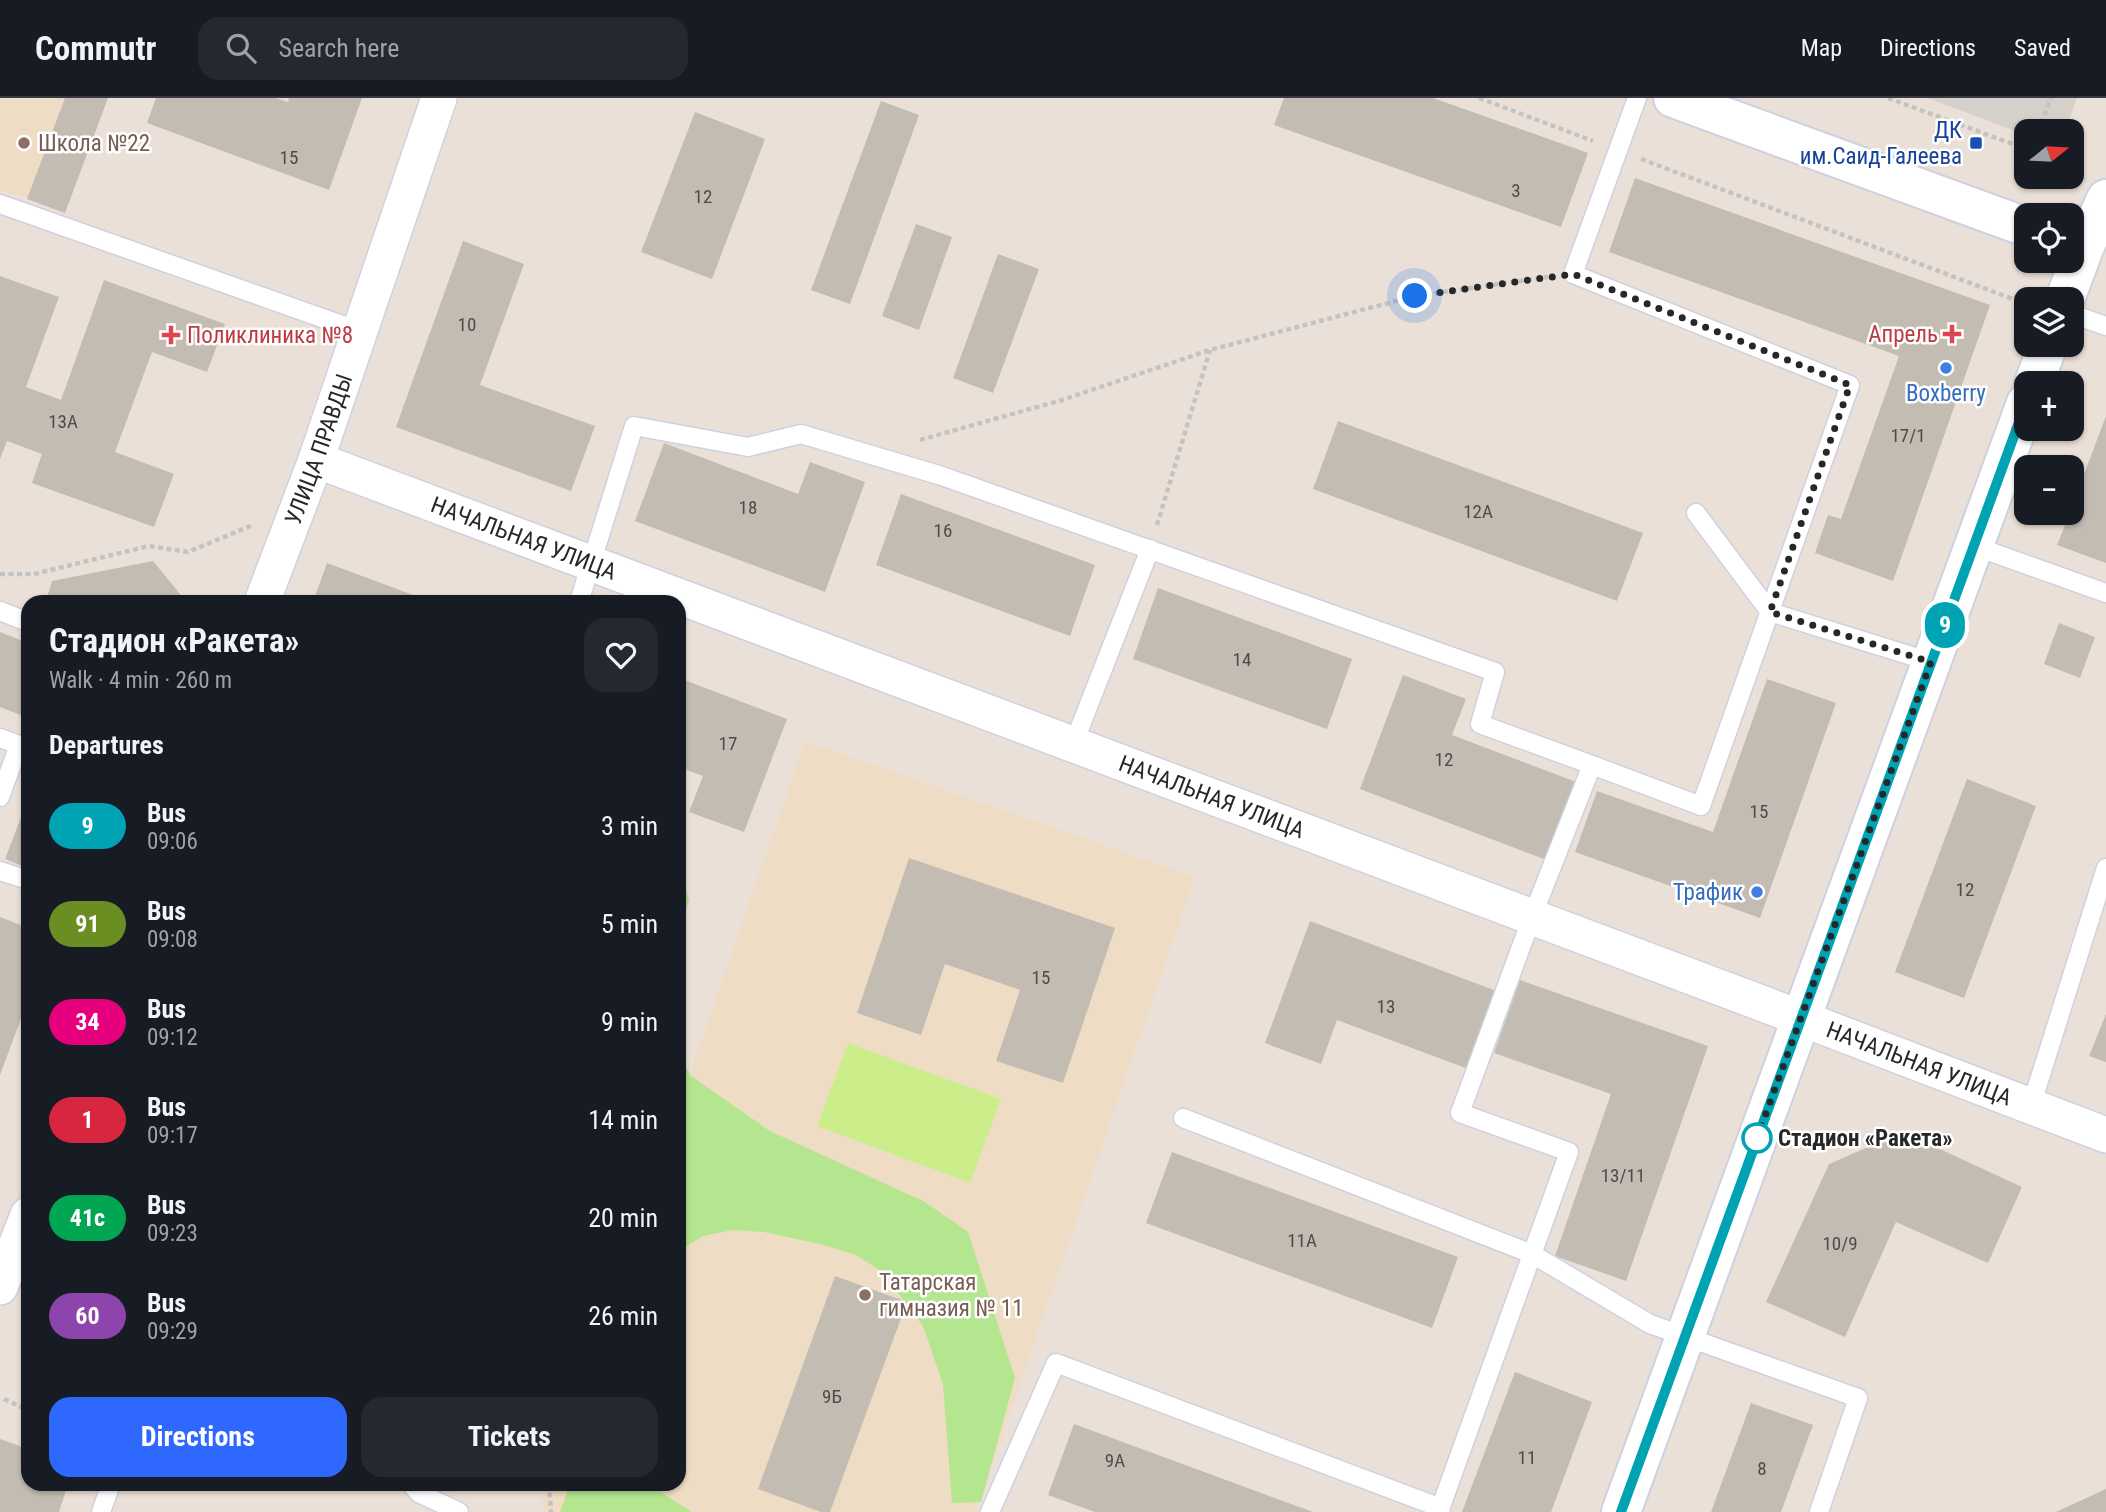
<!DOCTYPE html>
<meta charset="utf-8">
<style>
body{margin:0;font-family:"Roboto Condensed",sans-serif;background:#242831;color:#f1f3f6;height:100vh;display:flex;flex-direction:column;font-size:26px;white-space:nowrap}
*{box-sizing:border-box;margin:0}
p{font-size:23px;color:#9ea1a6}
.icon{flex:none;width:38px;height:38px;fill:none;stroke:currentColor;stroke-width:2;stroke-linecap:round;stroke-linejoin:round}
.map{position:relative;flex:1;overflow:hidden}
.panel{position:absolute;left:21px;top:497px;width:665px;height:896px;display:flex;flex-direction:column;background:#171b24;border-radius:21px;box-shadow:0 2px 5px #0004}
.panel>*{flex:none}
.badge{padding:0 14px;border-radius:23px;font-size:24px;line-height:46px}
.needle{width:46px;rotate:72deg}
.fabs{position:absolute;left:2014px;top:21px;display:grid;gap:14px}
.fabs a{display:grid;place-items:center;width:70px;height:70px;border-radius:14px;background:#171b24;box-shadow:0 2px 5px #0004;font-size:35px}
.you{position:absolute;width:35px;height:35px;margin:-18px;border:5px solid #fff;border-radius:50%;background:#1a73e8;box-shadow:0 0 0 10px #1a73e833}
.map>.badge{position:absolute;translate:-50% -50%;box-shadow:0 0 0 4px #fff}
h2{padding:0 28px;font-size:26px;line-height:63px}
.round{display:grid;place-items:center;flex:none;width:74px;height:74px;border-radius:21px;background:#242831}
.summary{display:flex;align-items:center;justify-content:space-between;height:119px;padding:0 28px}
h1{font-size:33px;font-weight:700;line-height:52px}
.cta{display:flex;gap:14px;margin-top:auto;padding:14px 28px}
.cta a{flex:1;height:80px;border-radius:21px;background:#2f68ff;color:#fff;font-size:28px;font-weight:700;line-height:80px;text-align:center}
.cta a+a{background:#242831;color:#f1f3f6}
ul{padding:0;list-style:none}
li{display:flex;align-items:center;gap:21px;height:98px;padding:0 28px}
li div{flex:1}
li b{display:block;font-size:26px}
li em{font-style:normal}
li .badge{min-width:77px;font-weight:700;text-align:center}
header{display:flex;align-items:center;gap:42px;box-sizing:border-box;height:98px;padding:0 35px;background:#171b24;border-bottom:2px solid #363941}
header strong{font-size:33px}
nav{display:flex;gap:38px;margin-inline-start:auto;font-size:24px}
.search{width:490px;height:63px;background:#242831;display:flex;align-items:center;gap:18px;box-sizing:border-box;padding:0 24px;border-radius:21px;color:#9ea1a6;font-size:26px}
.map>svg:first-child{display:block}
.education{fill:#eeddc4}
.green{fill:#b4e58f}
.pitch{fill:#ccee8a}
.plaza{fill:#d6d0ca}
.building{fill:#c2bcb3}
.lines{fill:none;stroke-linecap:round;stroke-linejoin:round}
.lane-casing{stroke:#ccd2e1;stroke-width:21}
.street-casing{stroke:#ccd2e1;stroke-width:38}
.secondary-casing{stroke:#ccd2e1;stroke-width:42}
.path{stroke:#c3c3c3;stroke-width:4.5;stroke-dasharray:5 3.5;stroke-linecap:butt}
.lane{stroke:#fff;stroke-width:18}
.street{stroke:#fff;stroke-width:35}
.secondary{stroke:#fff;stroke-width:38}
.line-casing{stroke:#fff;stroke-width:16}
.line{stroke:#00a3b4;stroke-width:10}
.walk{stroke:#272727;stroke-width:7;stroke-dasharray:0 12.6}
.education-dot{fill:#8d6e63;stroke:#fff;stroke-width:2.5}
.transit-dot{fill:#1a4fb4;stroke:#fff;stroke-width:2.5}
.health-dot{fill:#e0444e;stroke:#fff;stroke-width:2.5}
.shop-dot{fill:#3f7fe0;stroke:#fff;stroke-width:2.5}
.stop-dot{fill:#fff;stroke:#00a3b4;stroke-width:3.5}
.labels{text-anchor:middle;stroke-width:5;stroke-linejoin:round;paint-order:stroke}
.number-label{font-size:19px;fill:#4e4c4a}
.transit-label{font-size:23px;fill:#164399;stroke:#fff;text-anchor:end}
.education-label{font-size:23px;fill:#785e54;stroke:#fff;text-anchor:start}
.health-label{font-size:23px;fill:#be3a42;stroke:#fff;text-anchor:end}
.shop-label{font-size:23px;fill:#366cbe;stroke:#fff}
.street-label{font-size:23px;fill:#272727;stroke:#fff}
.stop-label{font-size:23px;font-weight:bold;fill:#272727;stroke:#fff;text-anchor:start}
</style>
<header>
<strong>Commutr</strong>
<div class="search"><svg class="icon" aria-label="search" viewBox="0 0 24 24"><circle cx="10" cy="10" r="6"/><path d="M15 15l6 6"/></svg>Search here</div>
<nav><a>Map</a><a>Directions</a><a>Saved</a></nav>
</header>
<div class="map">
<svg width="2106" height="1414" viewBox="0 0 2106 1414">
<rect width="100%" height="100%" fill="#ebe0d7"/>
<path class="education" d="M0 0H65L27 101 0 91Z
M805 643 1195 779 976 1414H554L540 1409 548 1386H679V1007Z"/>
<path class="green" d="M679 772 689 801 679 836Z
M679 958 691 978 770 1033 925 1104 968 1134 1015 1280 981 1404 952 1405 943 1286 923 1228 881 1173 856 1157 824 1147 764 1134 733 1132 703 1138 679 1153Z
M570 1386H648L692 1414H560Z"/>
<path class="pitch" d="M848 945 1001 1001 970 1085 817 1028Z"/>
<path class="plaza" d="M1928 0H2077L2065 33H2026V37Z"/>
<path class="building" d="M65 0H108L65 115 27 101Z
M156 0H276L288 4 289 0H362L329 92 147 25Z
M1284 0H1433L1588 55 1561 129 1274 27Z
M881 3 919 17 850 206 811 192Z
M695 14 765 41 712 181 641 154Z
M1635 80 1990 207 1893 483 1815 455 1828 417 1841 421 1899 258 1609 154Z
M916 126 952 139 919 232 882 218Z
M463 143 524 166 480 287 595 328 571 393 396 329Z
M998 156 1039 171 993 295 953 280Z
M0 178 59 199 26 289 61 302 104 182 225 226 207 274 152 254 115 354 174 376 154 429 32 385 42 356 7 343 0 361Z
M2106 318V465L2057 447 2070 415H2072V408Z
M1338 323 1643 435 1617 503 1313 391Z
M664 345 798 396 810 364 865 384 825 494 635 423Z
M901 396 1095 467 1070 538 876 467Z
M153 463 185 502 180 504 46 503 52 483Z
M327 465 432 504H313Z
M1158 490 1352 561 1327 631 1133 561Z
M2059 525 2095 539 2080 580 2044 566Z
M0 534 28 545V620L0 609Z
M1403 577 1466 601 1452 637 1579 685 1549 763 1360 691Z
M679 580 787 621 744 734 689 714 703 678 679 669Z
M1767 581 1836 605 1760 820 1575 754 1597 693 1713 734Z
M1967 681 2036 708 1964 900 1895 874Z
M28 701V770L5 761Z
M909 760 1115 830 1063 985 996 963 1020 892 945 866 921 937 857 915Z
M0 819 28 830V902L0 977Z
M1310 823 1499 894 1471 972 1337 922 1321 966 1265 945Z
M1520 882 1708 948 1626 1183 1555 1158 1611 996 1494 955Z
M2106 916V964L2089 958Z
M1903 1034 2022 1089 1988 1165 1896 1124 1845 1239 1766 1204 1829 1066Z
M1172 1054 1458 1159 1432 1230 1146 1125Z
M835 1178 907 1204 830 1414H821L758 1391Z
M1515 1274 1592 1304 1551 1414H1462Z
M1751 1305 1813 1327 1781 1414H1711Z
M1074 1326 1313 1414H1095L1048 1397Z
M0 1341 28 1351V1386H68L59 1414H0Z
M2106 1391V1414H2056Z"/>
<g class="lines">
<defs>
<path id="lane" d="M0 106 359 233
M2072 216 2106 228
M1696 415 1770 514 1931 564
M1974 448 2106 495
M579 504 634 328 748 349 801 336 942 378 1495 574 1480 626 1592 667
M0 513 28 524
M0 640 19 647 0 699
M1073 647 1150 451
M0 773 28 782
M2031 1008 2106 770
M1183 1020 1532 1156 1650 1226 1858 1300 1819 1414
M411 1386 419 1395 459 1414
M101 1414 111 1386
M990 1414 1056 1265 1441 1410
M1439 1414 1569 1054 1460 1015 1532 819 1592 667 1701 708 1850 287 1573 176 1637 0"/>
<g id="street">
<path id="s1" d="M316 362 1769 908 2106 1037"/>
<path id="s2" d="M262 504 316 362 439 0"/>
<path d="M0 1189 28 1117"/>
</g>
<path id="secondary" d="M1673 0 2026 129
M2065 201 2084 150 2106 101
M2034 285 2048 247
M1621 1414 2026 305"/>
</defs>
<use href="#lane" class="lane-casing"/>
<use href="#street" class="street-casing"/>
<use href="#secondary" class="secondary-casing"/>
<path class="path" d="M1479 0 1593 43
M1888 0 2026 51
M2038 33 2051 0
M1641 61 2026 206
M920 342 1062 302 1210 252 1415 198 1548 179
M1157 427 1210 252
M0 476H34L149 448 188 454 253 427
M4 1301 28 1312
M549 1386 551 1414"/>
<use href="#lane" class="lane"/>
<use href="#street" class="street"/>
<use href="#secondary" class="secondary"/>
</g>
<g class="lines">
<defs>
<path id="line" d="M1621 1414 2026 305"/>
</defs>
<use href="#line" class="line-casing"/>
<use href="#line" class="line"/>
<path class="walk" d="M1415 198 1573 176 1850 287 1770 514 1931 564 1757 1040"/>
</g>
<g class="education-dot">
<circle cx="24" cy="45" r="7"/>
<circle cx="865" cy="1197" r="7"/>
</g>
<rect class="transit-dot" x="1969" y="38" width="14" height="14" rx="3.5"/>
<g class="health-dot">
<path d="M1948.5 225.5h7v7h7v7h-7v7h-7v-7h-7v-7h7z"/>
<path d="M167.5 226.5h7v7h7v7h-7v7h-7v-7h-7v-7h7z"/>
</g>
<g class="shop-dot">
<circle cx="1946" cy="270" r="7"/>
<circle cx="1757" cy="794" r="7"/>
</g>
<circle class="stop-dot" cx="1757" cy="1040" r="14"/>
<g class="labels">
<g class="number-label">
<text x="289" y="66">15</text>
<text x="1516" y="99">3</text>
<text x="703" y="105">12</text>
<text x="467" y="233">10</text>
<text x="63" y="330">13А</text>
<text x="1908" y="344">17/1</text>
<text x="748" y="416">18</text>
<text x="1478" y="420">12А</text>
<text x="943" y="439">16</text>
<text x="1242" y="568">14</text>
<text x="728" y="652">17</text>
<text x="1444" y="668">12</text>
<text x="1759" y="720">15</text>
<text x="1965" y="798">12</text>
<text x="1041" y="886">15</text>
<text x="1386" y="915">13</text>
<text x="1623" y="1084">13/11</text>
<text x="1302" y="1149">11А</text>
<text x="1840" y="1152">10/9</text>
<text x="832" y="1305">9Б</text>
<text x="1527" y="1366">11</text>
<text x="1115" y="1369">9А</text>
<text x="1762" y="1377">8</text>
</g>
<g class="transit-label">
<text x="1962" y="40">ДК<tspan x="1962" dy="26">им.Саид-Галеева</tspan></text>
</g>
<g class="education-label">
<text x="38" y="53">Школа №22</text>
<text x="879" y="1192">Татарская<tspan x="879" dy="26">гимназия № 11</tspan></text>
</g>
<g class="health-label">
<text x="1938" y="244">Апрель</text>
<text x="187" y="245" text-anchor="start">Поликлиника №8</text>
</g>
<g class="shop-label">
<text x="1946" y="303">Boxberry</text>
<text x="1743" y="802" text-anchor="end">Трафик</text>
</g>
<g class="street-label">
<text dy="8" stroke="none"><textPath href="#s2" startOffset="163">УЛИЦА ПРАВДЫ</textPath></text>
<text dy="8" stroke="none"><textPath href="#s1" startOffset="222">НАЧАЛЬНАЯ УЛИЦА</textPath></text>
<text dy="8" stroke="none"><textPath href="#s1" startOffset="957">НАЧАЛЬНАЯ УЛИЦА</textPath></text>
<text dy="8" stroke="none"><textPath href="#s1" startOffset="1713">НАЧАЛЬНАЯ УЛИЦА</textPath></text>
</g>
<g class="stop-label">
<text x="1778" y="1048">Стадион «Ракета»</text>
</g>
</g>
</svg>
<div class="fabs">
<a><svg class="needle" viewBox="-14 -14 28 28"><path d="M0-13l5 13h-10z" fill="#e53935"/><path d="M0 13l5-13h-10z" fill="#9ea1a6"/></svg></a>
<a><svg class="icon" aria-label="locate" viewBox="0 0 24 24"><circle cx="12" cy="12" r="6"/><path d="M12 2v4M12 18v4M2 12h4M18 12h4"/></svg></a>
<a><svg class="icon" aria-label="layers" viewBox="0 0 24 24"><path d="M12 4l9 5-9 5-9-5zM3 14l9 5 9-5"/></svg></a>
<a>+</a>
<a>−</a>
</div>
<div class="you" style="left:1415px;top:198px"></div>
<b class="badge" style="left:1945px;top:527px;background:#00a3b4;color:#fff">9</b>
<section class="panel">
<div class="summary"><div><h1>Стадион «Ракета»</h1><p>Walk · 4 min · 260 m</p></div><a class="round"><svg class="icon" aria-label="heart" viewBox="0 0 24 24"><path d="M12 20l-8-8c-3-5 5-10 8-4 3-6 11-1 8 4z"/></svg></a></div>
<h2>Departures</h2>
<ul>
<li><span class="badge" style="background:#00a3b4;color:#fff">9</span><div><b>Bus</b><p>09:06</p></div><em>3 min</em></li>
<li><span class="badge" style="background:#6b8e23;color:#fff">91</span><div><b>Bus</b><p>09:08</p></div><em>5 min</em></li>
<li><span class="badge" style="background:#e6007e;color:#fff">34</span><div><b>Bus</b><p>09:12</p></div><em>9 min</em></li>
<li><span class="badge" style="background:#d7263d;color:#fff">1</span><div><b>Bus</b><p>09:17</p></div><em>14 min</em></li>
<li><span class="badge" style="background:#00a651;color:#fff">41с</span><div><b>Bus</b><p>09:23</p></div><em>20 min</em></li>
<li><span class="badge" style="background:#8e44ad;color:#fff">60</span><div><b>Bus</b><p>09:29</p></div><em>26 min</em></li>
</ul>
<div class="cta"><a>Directions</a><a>Tickets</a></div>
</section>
</div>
